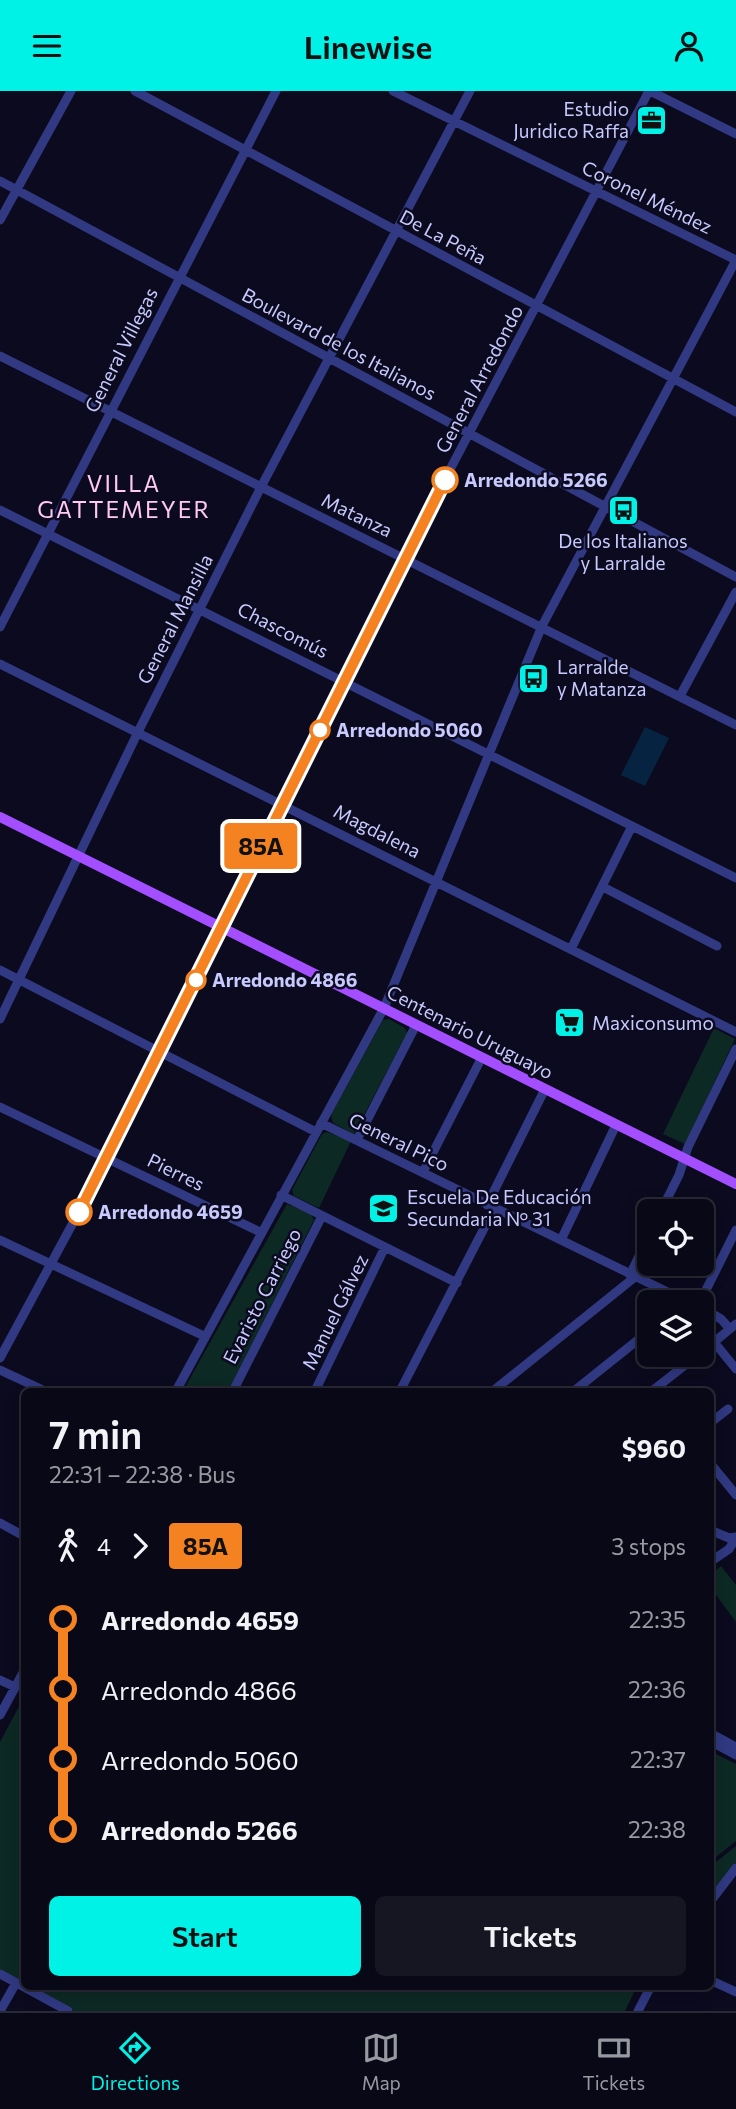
<!DOCTYPE html>
<meta charset="utf-8">
<style>
body{margin:0;font-family:Commissioner,sans-serif;background:#161623;color:#f1f3f6;height:100vh;display:flex;flex-direction:column;font-size:26px;white-space:nowrap}
*{box-sizing:border-box;margin:0}
p{font-size:23px;color:#989aa1}
.icon{flex:none;width:38px;height:38px;fill:none;stroke:currentColor;stroke-width:2;stroke-linecap:round;stroke-linejoin:round}
.map{position:relative;flex:1;overflow:hidden}
.drawer{position:absolute;left:21px;top:1297px;width:693px;height:602px;display:flex;flex-direction:column;background:#080816;border-radius:10px;box-shadow:0 4px 18px #0003,0 0 0 2px #292935}
.drawer>*{flex:none}
.badge{padding:0 14px;border-radius:5px;font-size:24px;line-height:46px}
.buttons{position:absolute;left:637px;top:1108px;display:grid;gap:14px}
.buttons a{display:grid;place-items:center;width:77px;height:77px;border-radius:10px;background:#080816;box-shadow:0 4px 18px #0003,0 0 0 2px #292935;font-size:35px}
.map>.badge{position:absolute;translate:-50% -50%;box-shadow:0 0 0 4px #fff}
.legs{display:flex;align-items:center;gap:10px;height:77px;padding:0 28px;font-size:23px}
.legs p{margin-inline-start:auto}
.overview{display:flex;align-items:center;justify-content:space-between;height:119px;padding:0 28px}
h1{font-size:38px;font-weight:600;line-height:52px}
.button{display:flex;gap:14px;margin-top:auto;padding:14px 28px}
.button a{flex:1;height:80px;border-radius:10px;background:#00f2e7;color:#111;font-size:28px;font-weight:600;line-height:80px;text-align:center}
.button a+a{background:#161623;color:#f1f3f6}
ul{padding:0 28px;list-style:none}
li{display:flex;align-items:center;gap:24px;height:70px;font-size:26px}
li i{display:grid;place-items:center;width:10px;height:100%;margin:0 9px;background:currentColor}
li i::after{content:'';width:18px;height:18px;margin:-9px;border:5px solid;border-radius:50%;background:#080816}
li p{margin-inline-start:auto}
li:first-child i{background:linear-gradient(#0000 50%,currentColor 0)}
li:last-child i{background:linear-gradient(currentColor 50%,#0000 0)}
header{display:flex;justify-content:space-between;align-items:center;height:91px;padding:0 28px;background:#00f2e7;color:#111;font-size:32px;font-weight:600}
.menu{display:flex;justify-content:space-around;align-items:center;height:98px;border-top:2px solid #292935;background:#080816;font-size:19px;color:#989aa1}
.menu a{display:grid;justify-items:center;gap:4px}
.menu .active{color:#00f2e7}
.map>svg:first-child{display:block}
.green{fill:#0d2924}
.water{fill:#062441}
.lines{fill:none;stroke-linecap:round;stroke-linejoin:round}
.minor{stroke:#303982;stroke-width:9}
.major{stroke:#a34eff;stroke-width:10}
.line-1-casing{stroke:#fff;stroke-width:16}
.line-1{stroke:#f58220;stroke-width:10}
.stop-1-dot{fill:#fff;stroke:#f58220;stroke-width:3.5}
.labels{text-anchor:middle;stroke-width:5;stroke-linejoin:round;paint-order:stroke}
.poi-label{font-size:19px;fill:#c7c9ff;stroke:#0b0a1e;text-anchor:start}
.street-label{font-size:19px;fill:#c7c9ff;stroke:#0b0a1e}
.stop-label{font-size:19px;font-weight:bold;fill:#c7c9ff;stroke:#0b0a1e;text-anchor:start}
.quarter-label{font-size:23px;letter-spacing:2px;fill:#ffc9f3;stroke:#0b0a1e}
</style>
<header><svg class="icon" aria-label="menu" viewBox="0 0 24 24"><path d="M4 6h16M4 12h16M4 18h16"/></svg>Linewise<svg class="icon" aria-label="person" viewBox="0 0 24 24"><circle cx="12" cy="8" r="4"/><path d="M4 21q1-7 8-7t8 7"/></svg></header>
<div class="map">
<svg width="736" height="1920" viewBox="0 0 736 1920">
<rect width="100%" height="100%" fill="#0b0a1e"/>
<path class="green" d="M389 928 405 937 407 942 354 1043 333 1032 331 1024 383 929Z
M714 937 735 948 685 1053 663 1043Z
M327 1041 351 1050 319 1117 294 1105 292 1099 322 1043Z
M287 1113 311 1123 314 1129 228 1300H183Z
M721 1475 736 1494V1531L711 1497V1484Z
M24 1606V1893L0 1880V1651Z
M710 1660 736 1673V1750L711 1770Z
M736 1755V1771L711 1804V1775Z
M29 1895H637L625 1920H74Z"/>
<path class="water" d="M645 636 669 647 645 695 621 684Z"/>
<g class="lines">
<path class="minor" d="M135 0 736 321
M393 0 736 169
M650 0 736 43
M0 90 736 486
M0 129 71 0
M0 265 736 634
M0 419 736 787
M0 536 276 0
M0 573 736 941
M680 605 736 501
M603 796 717 855
M571 858 632 735
M0 879 316 1041
M0 928 138 641 261 396 470 0
M0 1016 260 1141
M321 1032 688 1211
M357 1049 416 934
M423 1081 482 966
M281 1104 457 1192
M487 1114 545 998
M661 1120 679 1084 688 1056 736 958
M0 1149 204 1245
M561 1149 616 1034
M630 1184 649 1144
M700 1211 736 1139
M702 1217 721 1228 730 1238
M714 1251 736 1278
M702 1261 736 1233
M0 1267 108 1067 404 466 649 0
M0 1279 45 1300
M176 1300 384 917 542 535 736 169
M233 1300 322 1125
M315 1300 385 1156
M400 1300 494 1118
M493 1300 635 1186
M574 1300 649 1240
M652 1300 698 1264
M710 1332 728 1318
M710 1372 736 1404
M0 1432 24 1445
M710 1439 729 1447 736 1446
M710 1471 729 1458 736 1447
M0 1589 15 1596
M0 1624 24 1580
M710 1642 736 1656
M710 1650 736 1664
M710 1811 736 1777
M0 1883 68 1920
M710 1889 736 1901
M0 1920 16 1892
M638 1920 651 1895"/>
<path class="major" d="M0 726 736 1093"/>
</g>
<g class="lines">
<defs>
<path id="line-1" d="M79 1121 445 389"/>
</defs>
<use href="#line-1" class="line-1-casing"/>
<use href="#line-1" class="line-1"/>
</g>
<defs>
<symbol id="office-square" viewBox="-11 -11 22 22"><rect x="-9" y="-9" width="18" height="18" rx="4" fill="#00f2e7" stroke="#0b0a1e"/><path d="M-6-3h4V-5.5h4V-3h4V5H-6ZM-1-4.5V-3h2v-1.5ZM-6 0V1H6V0Z" fill="#111"/></symbol>
<symbol id="bus-square" viewBox="-11 -11 22 22"><rect x="-9" y="-9" width="18" height="18" rx="4" fill="#00f2e7" stroke="#0b0a1e"/><path d="M-5-6H5V4H4V6H2V4H-2V6H-4V4H-5ZM-3.5-4V0h7V-4ZM-3.5 1.2v1.5H-2V1.2ZM2 1.2v1.5H3.5V1.2Z" fill="#111"/></symbol>
<symbol id="supermarket-square" viewBox="-11 -11 22 22"><rect x="-9" y="-9" width="18" height="18" rx="4" fill="#00f2e7" stroke="#0b0a1e"/><path d="M-6-5.5h2.5l.6 2H6L4.5 2H-2.5L-4.4-4H-6ZM-1.5 3.2a1.3 1.3 0 1 0 .1 0ZM3 3.2a1.3 1.3 0 1 0 .1 0Z" fill="#111"/></symbol>
<symbol id="school-square" viewBox="-11 -11 22 22"><rect x="-9" y="-9" width="18" height="18" rx="4" fill="#00f2e7" stroke="#0b0a1e"/><path d="M0-5L7-2L0 1L-7-2ZM-4 1L0 2.5L4 1V4Q0 6-4 4Z" fill="#111"/></symbol>
</defs>
<g fill-rule="evenodd">
<use href="#office-square" x="634" y="12" width="35" height="35"/>
<use href="#bus-square" x="606" y="402" width="35" height="35"/>
<use href="#bus-square" x="516" y="570" width="35" height="35"/>
<use href="#supermarket-square" x="552" y="914" width="35" height="35"/>
<use href="#school-square" x="366" y="1100" width="35" height="35"/>
</g>
<g class="stop-1-dot">
<circle cx="445" cy="389" r="12"/>
<circle cx="320" cy="639" r="9"/>
<circle cx="196" cy="889" r="9"/>
<circle cx="79" cy="1121" r="12"/>
</g>
<g class="labels">
<g class="poi-label">
<text x="629" y="25" text-anchor="end">Estudio<tspan x="629" dy="22">Juridico Raffa</tspan></text>
<text x="623" y="457" text-anchor="middle">De los Italianos<tspan x="623" dy="22">y Larralde</tspan></text>
<text x="557" y="583">Larralde<tspan x="557" dy="22">y Matanza</tspan></text>
<text x="592" y="939">Maxiconsumo</text>
<text x="407" y="1113">Escuela De Educación<tspan x="407" dy="22">Secundaria Nº 31</tspan></text>
</g>
<g class="street-label">
<text transform="translate(647 106) rotate(26)" y="7">Coronel Méndez</text>
<text transform="translate(443 146) rotate(28)" y="7">De La Peña</text>
<text transform="translate(339 253) rotate(28)" y="7">Boulevard de los Italianos</text>
<text transform="translate(121 259) rotate(-63)" y="7">General Villegas</text>
<text transform="translate(479 288) rotate(-62)" y="7">General Arredondo</text>
<text transform="translate(357 424) rotate(26)" y="7">Matanza</text>
<text transform="translate(175 528) rotate(-63)" y="7">General Mansilla</text>
<text transform="translate(283 539) rotate(27)" y="7">Chascomús</text>
<text transform="translate(377 740) rotate(27)" y="7">Magdalena</text>
<text transform="translate(470 941) rotate(27)" y="7">Centenario Uruguayo</text>
<text transform="translate(399 1051) rotate(26)" y="7">General Pico</text>
<text transform="translate(176 1081) rotate(26)" y="7">Pierres</text>
<text transform="translate(262 1205) rotate(-63)" y="7">Evaristo Carriego</text>
<text transform="translate(335 1221) rotate(-64)" y="7">Manuel Gálvez</text>
</g>
<g class="stop-label">
<text x="464" y="396">Arredondo 5266</text>
<text x="336" y="646">Arredondo 5060</text>
<text x="212" y="896">Arredondo 4866</text>
<text x="98" y="1128">Arredondo 4659</text>
</g>
<g class="quarter-label">
<text x="124" y="401">VILLA<tspan x="124" dy="26">GATTEMEYER</tspan></text>
</g>
</g>
</svg>
<div class="buttons">
<a><svg class="icon" aria-label="locate" viewBox="0 0 24 24"><circle cx="12" cy="12" r="6"/><path d="M12 2v4M12 18v4M2 12h4M18 12h4"/></svg></a>
<a><svg class="icon" aria-label="layers" viewBox="0 0 24 24"><path d="M12 4l9 5-9 5-9-5zM3 14l9 5 9-5"/></svg></a>
</div>
<b class="badge" style="left:261px;top:755px;background:#f58220;color:#111">85A</b>
<section class="drawer">
<div class="overview"><div><h1>7 min</h1><p>22:31 – 22:38 · Bus</p></div><b>$960</b></div>
<div class="legs"><svg class="icon" aria-label="walk" viewBox="0 0 24 24"><circle cx="13" cy="4" r="2"/><path d="M13 8l-2 6 4 7M11 14l-3 7M7 12l3-4h3l4 4"/></svg>4<svg class="icon" aria-label="forward" viewBox="0 0 24 24"><path d="M9 5l7 7-7 7"/></svg><b class="badge" style="background:#f58220;color:#111">85A</b><p>3 stops</p></div>
<ul>
<li><i style="color:#f58220"></i><b>Arredondo 4659</b><p>22:35</p></li>
<li><i style="color:#f58220"></i><span>Arredondo 4866</span><p>22:36</p></li>
<li><i style="color:#f58220"></i><span>Arredondo 5060</span><p>22:37</p></li>
<li><i style="color:#f58220"></i><b>Arredondo 5266</b><p>22:38</p></li>
</ul>
<div class="button"><a>Start</a><a>Tickets</a></div>
</section>
</div>
<nav class="menu">
<a class="active"><svg class="icon" aria-label="directions" viewBox="0 0 24 24"><path d="M12 3l9 9-9 9-9-9zM9 14v-3h6M13 9l2 2-2 2"/></svg>Directions</a>
<a><svg class="icon" aria-label="map" viewBox="0 0 24 24"><path d="M3 6l6-2 6 2 6-2v14l-6 2-6-2-6 2zM9 4v14M15 6v14"/></svg>Map</a>
<a><svg class="icon" aria-label="tickets" viewBox="0 0 24 24"><path d="M3 7h18v10H3zM15 7v10"/></svg>Tickets</a>
</nav>
